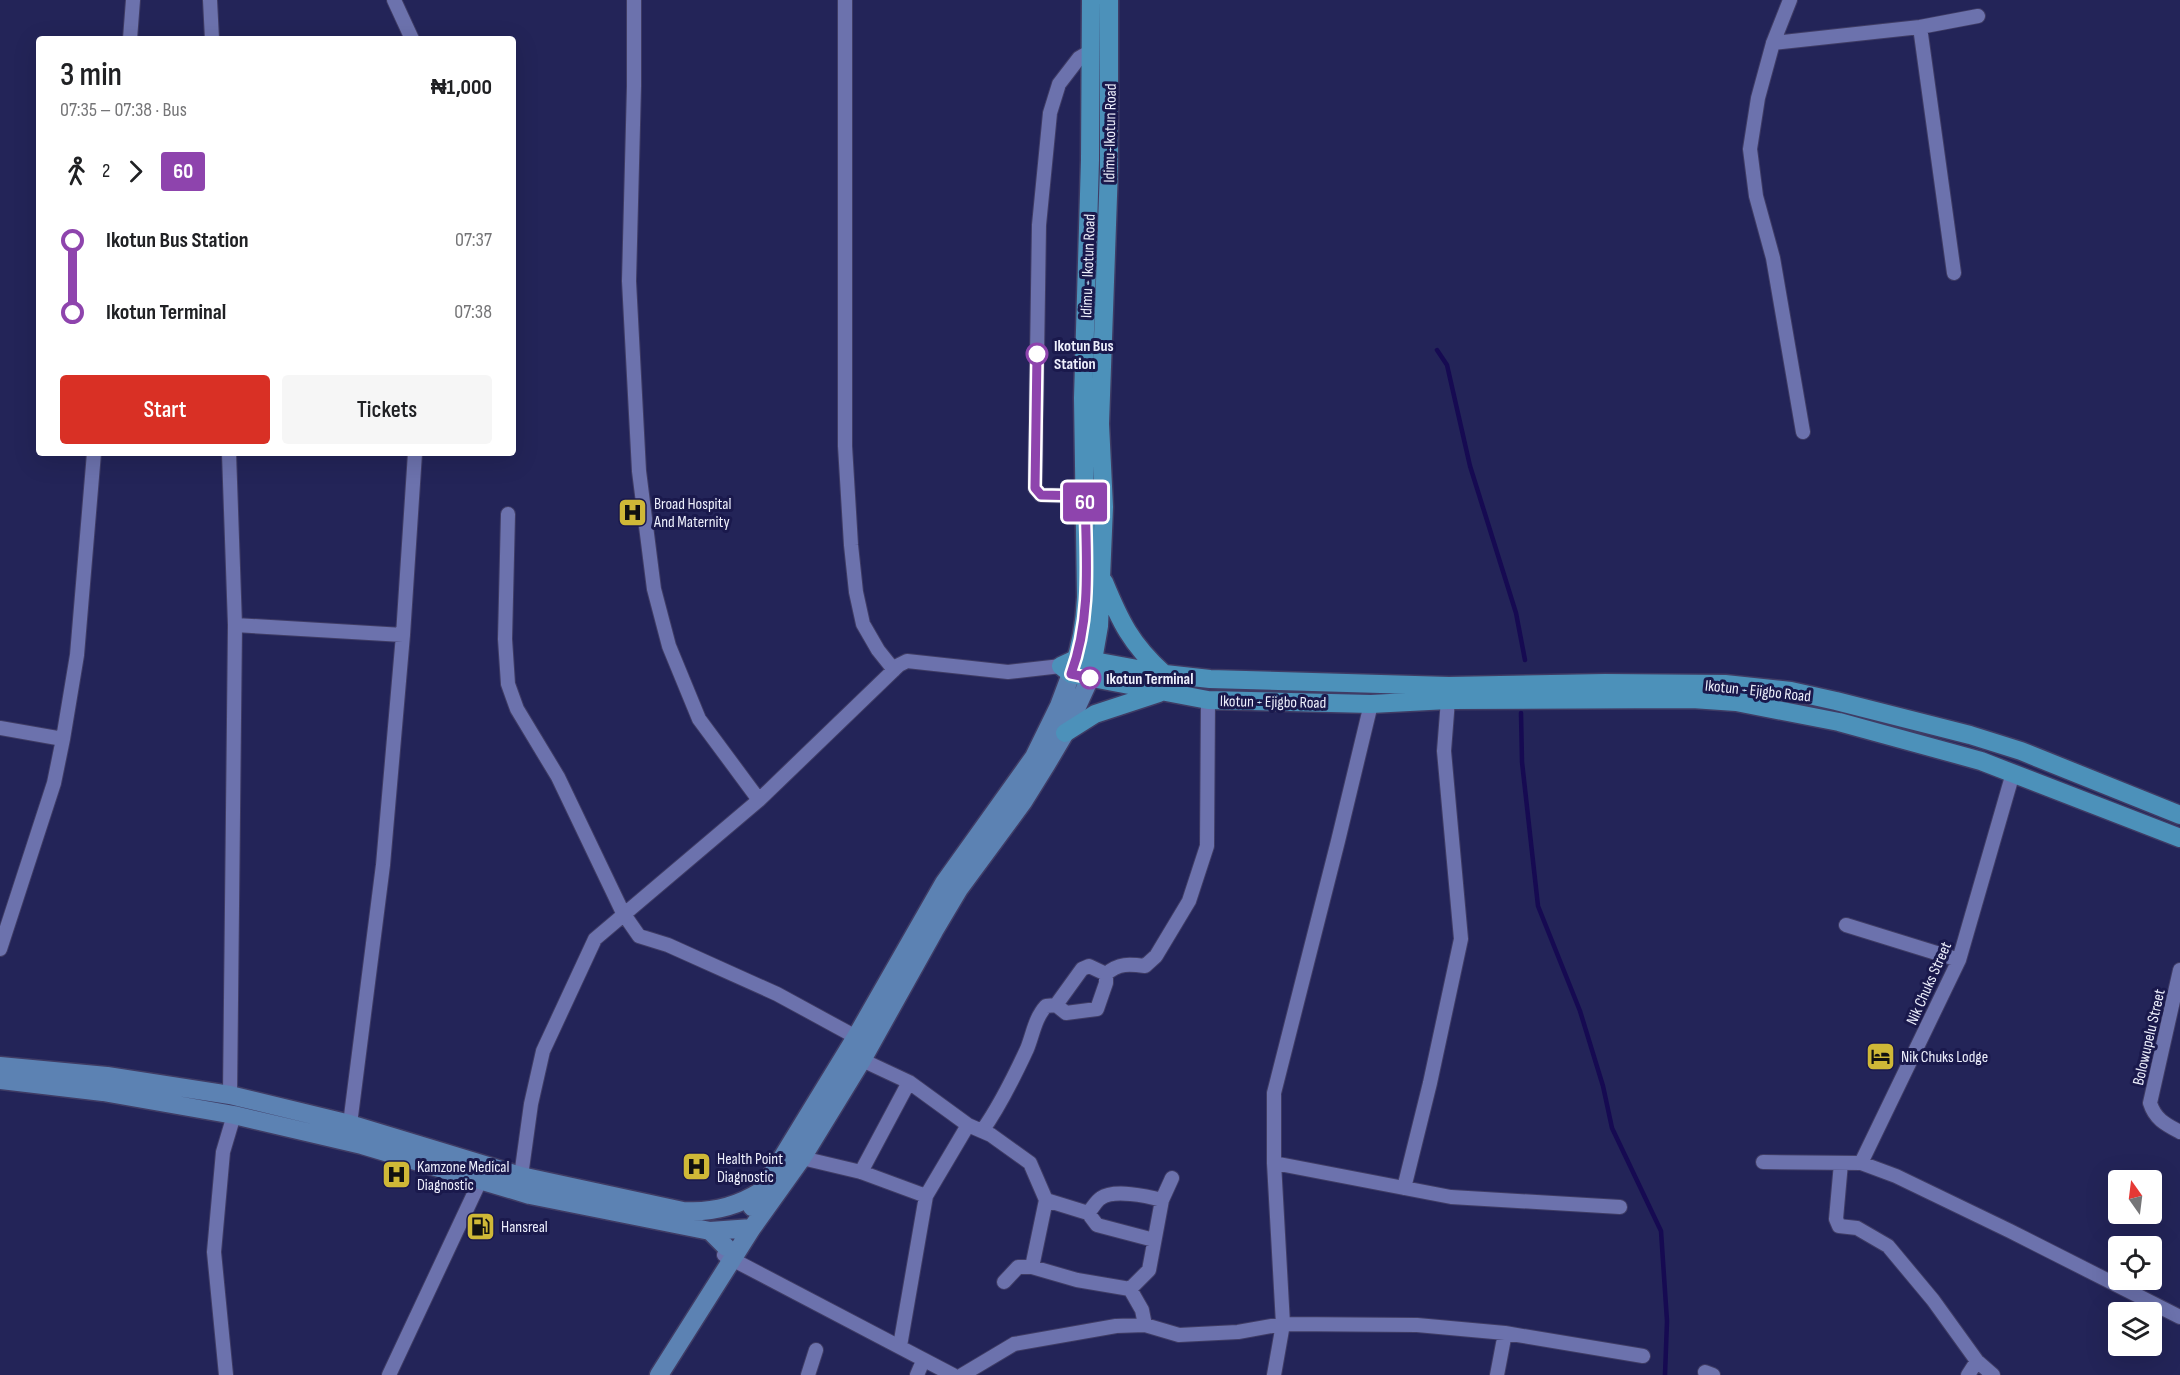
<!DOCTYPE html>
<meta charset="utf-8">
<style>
body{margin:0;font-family:"Sofia Sans Condensed",sans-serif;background:#f6f6f6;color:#202124;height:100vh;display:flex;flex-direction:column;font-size:22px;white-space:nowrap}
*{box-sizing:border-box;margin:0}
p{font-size:20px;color:#757577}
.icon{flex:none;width:33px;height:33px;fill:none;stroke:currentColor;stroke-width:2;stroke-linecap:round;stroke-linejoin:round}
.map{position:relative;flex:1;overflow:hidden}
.side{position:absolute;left:36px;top:36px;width:480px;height:420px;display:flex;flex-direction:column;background:#fff;border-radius:6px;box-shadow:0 6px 24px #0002}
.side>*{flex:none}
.badge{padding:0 12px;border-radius:4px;font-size:21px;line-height:39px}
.needle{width:39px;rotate:346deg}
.controls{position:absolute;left:2108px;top:1170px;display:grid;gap:12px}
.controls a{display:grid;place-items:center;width:54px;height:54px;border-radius:6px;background:#fff;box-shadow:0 6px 24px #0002;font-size:30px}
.map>.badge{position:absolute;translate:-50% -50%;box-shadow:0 0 0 3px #fff}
.legs{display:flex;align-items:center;gap:9px;height:66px;padding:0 24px;font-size:20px}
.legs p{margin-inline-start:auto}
.head{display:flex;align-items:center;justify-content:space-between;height:102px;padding:0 24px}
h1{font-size:33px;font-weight:600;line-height:45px}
.primary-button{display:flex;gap:12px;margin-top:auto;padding:12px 24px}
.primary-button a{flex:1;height:69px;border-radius:6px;background:#d93025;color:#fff;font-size:24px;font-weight:600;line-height:69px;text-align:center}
.primary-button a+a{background:#f6f6f6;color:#202124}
ul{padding:0 24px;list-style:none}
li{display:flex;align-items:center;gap:21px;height:72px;font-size:22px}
li i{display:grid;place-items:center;width:9px;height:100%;margin:0 8px;background:currentColor}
li i::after{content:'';width:15px;height:15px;margin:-8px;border:4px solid;border-radius:50%;background:#fff}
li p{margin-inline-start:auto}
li:first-child i{background:linear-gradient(#0000 50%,currentColor 0)}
li:last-child i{background:linear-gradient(currentColor 50%,#0000 0)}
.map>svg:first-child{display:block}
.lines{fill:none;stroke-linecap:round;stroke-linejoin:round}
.stream{stroke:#160a52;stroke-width:4.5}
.minor-casing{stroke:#3f3c65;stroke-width:16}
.secondary-casing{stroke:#3f3c65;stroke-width:21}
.primary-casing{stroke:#3f3c65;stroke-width:21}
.minor{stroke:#6c72ad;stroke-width:14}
.secondary{stroke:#5c82b3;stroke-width:18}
.primary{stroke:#4c91ba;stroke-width:18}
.line-1-casing{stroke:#fff;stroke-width:14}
.line-1{stroke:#8e44ad;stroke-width:9}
.stop-1-dot{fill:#fff;stroke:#8e44ad;stroke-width:3}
.labels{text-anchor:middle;stroke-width:6;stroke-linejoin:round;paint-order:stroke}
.street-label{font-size:16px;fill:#edeffc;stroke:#1a194c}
.stop-label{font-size:16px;font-weight:bold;fill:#edeffc;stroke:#1a194c;text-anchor:start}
.poi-label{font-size:16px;fill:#edeffc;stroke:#1a194c;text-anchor:start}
</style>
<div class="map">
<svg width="2180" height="1375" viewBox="0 0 2180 1375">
<rect width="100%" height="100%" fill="#232458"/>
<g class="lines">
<path class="stream" d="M1437 350 1447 365 1470 466 1516 613 1525 660
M1521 713 1522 762 1538 906 1580 1011 1603 1086 1612 1128 1661 1231 1667 1321 1665 1375"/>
<defs>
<path id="minor" d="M210 0 212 39
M394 0 412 39
M634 0V86L629 281 639 471 654 589 669 646 699 719 759 800
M845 0V446L851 545 856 592 863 624 878 650 894 670
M1790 0 1773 43 1758 98 1750 149 1756 196 1773 258 1803 432
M1920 27 1954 273
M130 39 133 0
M1773 43 1920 27 1978 16
M229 453 235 625 230 1095
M1085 496 1041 495 1035 488 1039 225 1050 113 1059 84 1079 58 1091 51
M508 514 505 639 508 684 517 709 558 777 623 913 639 936 668 945 777 994 856 1037
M235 625 403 635
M0 728 63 739
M1846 925 1959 960
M0 949 54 783 63 739 77 655 94 453
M2180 970 2150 1103C2155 1119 2165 1124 2180 1132
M1056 1005 1066 1013 1097 1009 1106 983V974
M862 1060 909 1082 968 1125 991 1135 1030 1163 1046 1200 1088 1213C1092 1209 1096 1201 1101 1198 1114 1189 1147 1196 1162 1200L1172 1178
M350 1124 383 865 403 635 415 453
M982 1131C1000 1106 1014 1077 1027 1049 1033 1034 1035 1018 1046 1006L1056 1005 1082 969 1089 966 1106 974C1119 963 1129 964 1145 966L1156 956 1189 901 1207 846 1208 700
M802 1158 861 1172 926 1196
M1763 1162 1861 1163 1896 1176 2010 1231 2180 1317
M1274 1163 1451 1197 1620 1207
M1841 1163 1836 1219 1839 1226 1857 1228 1888 1246 1933 1300 1977 1361 1993 1375
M1861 1163 1959 960 2013 773
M861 1172 909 1082
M521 1176 531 1104 543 1051 595 939 759 800 899 665 907 661 1008 672 1061 666
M1404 1188 1430 1083 1461 939 1444 751 1448 700
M1088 1213 1097 1225 1154 1240
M724 1255 953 1375
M1032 1267 1046 1200
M1004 1282 1018 1267H1032L1077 1280 1130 1289 1142 1310 1145 1325
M1130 1289 1149 1270 1162 1200
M900 1346 926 1196 968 1125
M1705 1372 1713 1375
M226 1375 214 1252 223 1152 234 1115
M389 1375 480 1181
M808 1375 816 1350
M917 1375 923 1361
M962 1375 1014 1344 1116 1326 1145 1325 1179 1335 1238 1332 1283 1324 1417 1325 1505 1333 1643 1356
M1274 1375 1283 1324 1274 1163V1093L1338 841 1371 704
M1497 1375 1505 1333
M1968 1375 1977 1361"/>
<path id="secondary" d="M0 1066 107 1076 230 1095 350 1124 521 1176 683 1211C711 1213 736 1207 760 1192
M0 1080 103 1092 234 1115 362 1145 530 1195 710 1231 726 1247
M752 1207 856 1037 944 883 1034 757 1059 706 1071 674
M710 1231 752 1228
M659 1375 752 1228 802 1158 862 1060 934 931 959 889 1023 802 1046 765 1065 733 1090 678"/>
<path id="primary" d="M1104 582C1120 621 1131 644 1163 673
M1073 668C1081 646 1085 621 1086 597L1083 398 1090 160 1091 0
M1091 672 1099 626 1104 507 1100 424 1109 168V0
M1065 733 1095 714 1159 693
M2180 815 2021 751 1970 735 1836 701 1791 691 1725 684 1605 683 1449 686 1210 679 1165 674 1094 661 1076 659 1061 666 1071 674 1208 700 1371 704 1448 700 1692 699 1736 702 1839 722 1981 761 2180 838"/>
</defs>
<use href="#minor" class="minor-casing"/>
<use href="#secondary" class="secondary-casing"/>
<use href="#primary" class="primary-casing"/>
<use href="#minor" class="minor"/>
<use href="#secondary" class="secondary"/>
<use href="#primary" class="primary"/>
</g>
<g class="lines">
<defs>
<path id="line-1" d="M1037 354 1035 488 1041 495 1085 496C1086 556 1092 617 1071 674L1090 678"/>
</defs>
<use href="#line-1" class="line-1-casing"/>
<use href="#line-1" class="line-1"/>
</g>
<defs>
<symbol id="hospital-square" viewBox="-11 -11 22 22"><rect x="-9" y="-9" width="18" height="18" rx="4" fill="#cfb837" stroke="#1a194c"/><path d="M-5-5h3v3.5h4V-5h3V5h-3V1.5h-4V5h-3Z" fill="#111"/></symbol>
<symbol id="hotel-square" viewBox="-11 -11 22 22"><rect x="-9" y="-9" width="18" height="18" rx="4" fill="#cfb837" stroke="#1a194c"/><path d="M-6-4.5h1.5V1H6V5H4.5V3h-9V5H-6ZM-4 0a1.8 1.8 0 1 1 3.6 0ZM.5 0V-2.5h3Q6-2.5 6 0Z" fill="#111"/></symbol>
<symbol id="fuel-square" viewBox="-11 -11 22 22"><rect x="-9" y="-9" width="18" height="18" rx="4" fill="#cfb837" stroke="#1a194c"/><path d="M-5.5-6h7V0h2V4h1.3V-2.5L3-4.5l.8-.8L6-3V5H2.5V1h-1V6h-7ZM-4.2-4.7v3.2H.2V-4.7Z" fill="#111"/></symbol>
</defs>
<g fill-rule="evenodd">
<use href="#hospital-square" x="616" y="496" width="33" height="33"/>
<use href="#hotel-square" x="1864" y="1040" width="33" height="33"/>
<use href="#hospital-square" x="680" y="1150" width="33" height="33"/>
<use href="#hospital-square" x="380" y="1158" width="33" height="33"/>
<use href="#fuel-square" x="464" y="1210" width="33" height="33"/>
</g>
<g class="stop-1-dot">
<circle cx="1037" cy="354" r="10"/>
<circle cx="1090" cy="678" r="10"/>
</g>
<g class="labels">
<g class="street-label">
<text transform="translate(1109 133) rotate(-89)" y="6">Idimu-Ikotun Road</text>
<text transform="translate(1087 266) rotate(-88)" y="6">Idimu - Ikotun Road</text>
<text transform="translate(1758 690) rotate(6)" y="6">Ikotun - Ejigbo Road</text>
<text transform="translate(1273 701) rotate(1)" y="6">Ikotun - Ejigbo Road</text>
<text transform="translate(1928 983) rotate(-66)" y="6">Nik Chuks Street</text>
<text transform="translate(2148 1037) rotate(-77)" y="6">Bolowupelu Street</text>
</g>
<g class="stop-label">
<text x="1054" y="351">Ikotun Bus<tspan x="1054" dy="18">Station</tspan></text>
<text x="1106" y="684">Ikotun Terminal</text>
</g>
<g class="poi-label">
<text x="654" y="509">Broad Hospital<tspan x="654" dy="18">And Maternity</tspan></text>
<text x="1901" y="1062">Nik Chuks Lodge</text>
<text x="717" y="1164">Health Point<tspan x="717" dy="18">Diagnostic</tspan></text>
<text x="417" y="1172">Kamzone Medical<tspan x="417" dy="18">Diagnostic</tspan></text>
<text x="501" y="1232">Hansreal</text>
</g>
</g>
</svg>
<div class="controls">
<a><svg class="needle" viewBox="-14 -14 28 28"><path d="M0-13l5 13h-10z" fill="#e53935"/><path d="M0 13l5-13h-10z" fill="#757577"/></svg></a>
<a><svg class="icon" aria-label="locate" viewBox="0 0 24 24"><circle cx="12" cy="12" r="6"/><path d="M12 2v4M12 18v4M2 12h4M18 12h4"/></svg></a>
<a><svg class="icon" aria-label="layers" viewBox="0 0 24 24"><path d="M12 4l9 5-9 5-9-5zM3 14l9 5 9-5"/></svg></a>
</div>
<b class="badge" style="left:1085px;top:502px;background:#8e44ad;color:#fff">60</b>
<section class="side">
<div class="head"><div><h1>3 min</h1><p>07:35 – 07:38 · Bus</p></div><b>₦1,000</b></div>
<div class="legs"><svg class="icon" aria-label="walk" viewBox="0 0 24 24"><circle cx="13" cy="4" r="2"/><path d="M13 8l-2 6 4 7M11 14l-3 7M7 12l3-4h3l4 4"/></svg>2<svg class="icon" aria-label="forward" viewBox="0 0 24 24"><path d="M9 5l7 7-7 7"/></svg><b class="badge" style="background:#8e44ad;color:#fff">60</b></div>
<ul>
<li><i style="color:#8e44ad"></i><b>Ikotun Bus Station</b><p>07:37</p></li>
<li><i style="color:#8e44ad"></i><b>Ikotun Terminal</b><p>07:38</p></li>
</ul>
<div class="primary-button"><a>Start</a><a>Tickets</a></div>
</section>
</div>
